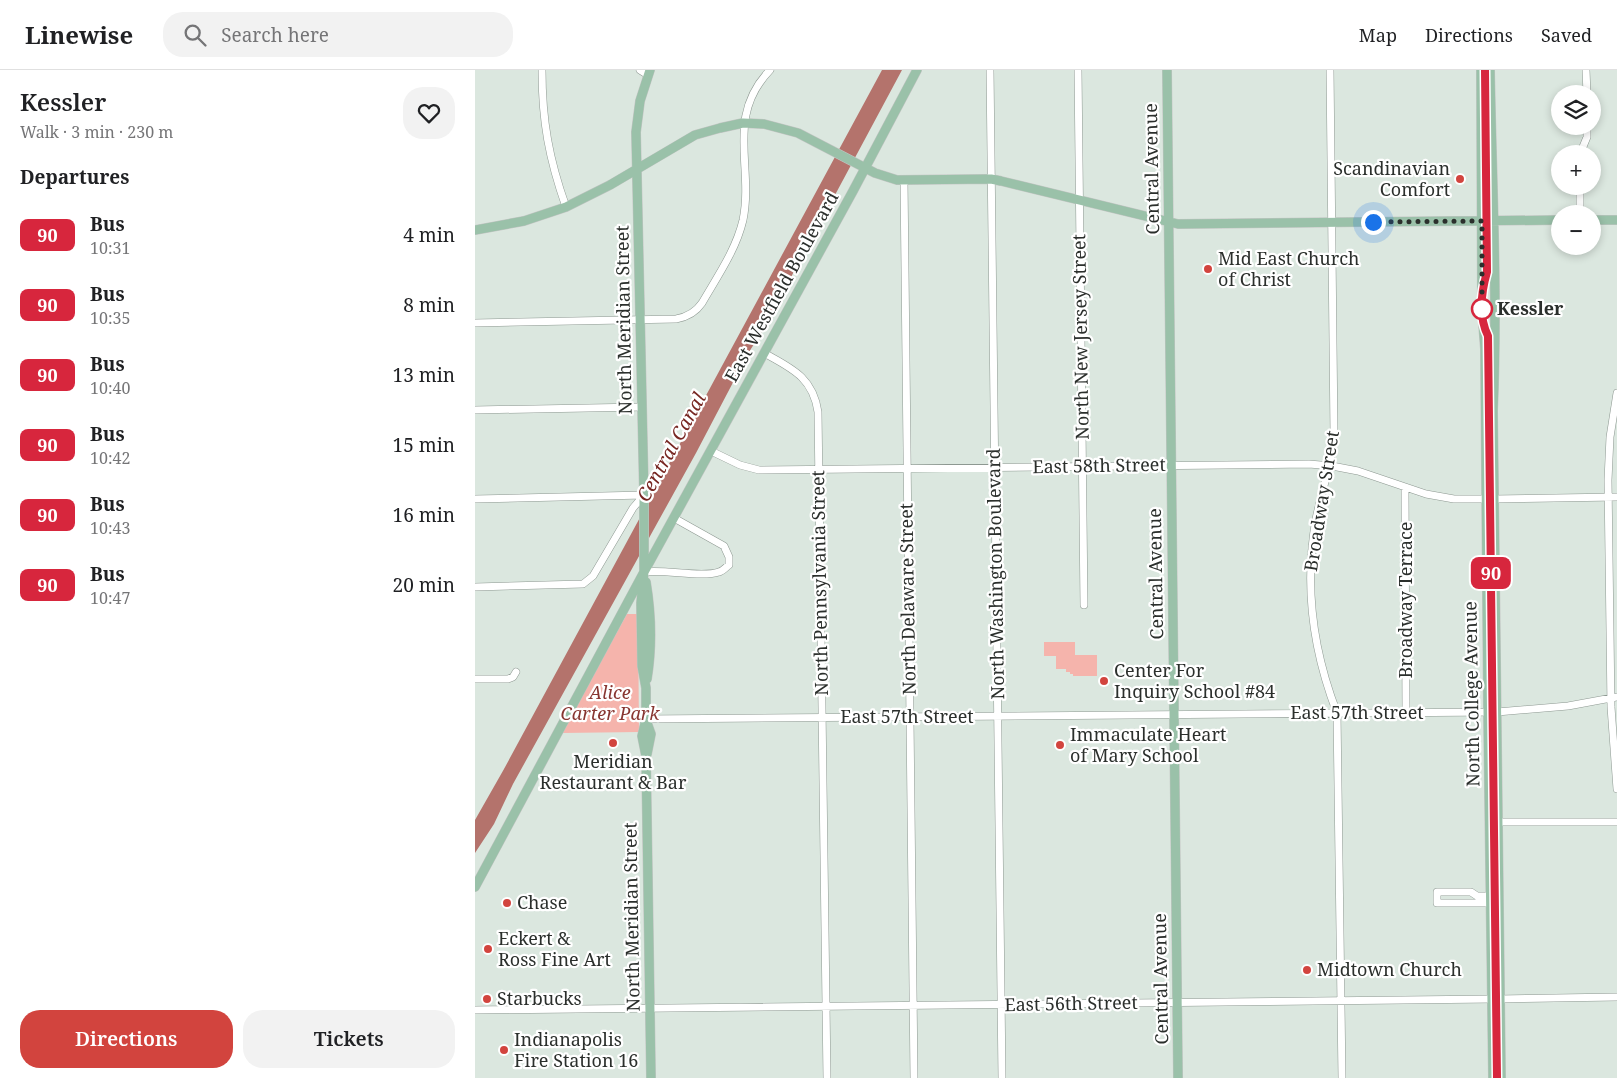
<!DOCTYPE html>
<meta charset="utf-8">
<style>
body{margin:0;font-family:"Noto Serif",serif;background:#f2f2f2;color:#202124;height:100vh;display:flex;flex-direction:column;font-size:19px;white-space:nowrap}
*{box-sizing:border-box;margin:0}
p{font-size:16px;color:#757577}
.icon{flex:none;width:28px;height:28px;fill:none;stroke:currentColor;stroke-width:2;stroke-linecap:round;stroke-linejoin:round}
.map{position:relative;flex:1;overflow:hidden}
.sheet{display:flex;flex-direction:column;background:#fff;width:475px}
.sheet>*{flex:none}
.badge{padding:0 10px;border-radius:8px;font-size:18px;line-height:32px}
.controls{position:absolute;left:1076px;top:15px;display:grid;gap:10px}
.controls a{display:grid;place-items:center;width:50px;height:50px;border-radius:50%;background:#fff;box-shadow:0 2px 8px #0003;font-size:25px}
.you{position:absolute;width:25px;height:25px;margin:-12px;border:4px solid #fff;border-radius:50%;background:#1a73e8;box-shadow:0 0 0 8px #1a73e833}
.map>.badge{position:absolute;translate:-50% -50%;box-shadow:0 0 0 2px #fff}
h2{padding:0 20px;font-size:19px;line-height:45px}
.round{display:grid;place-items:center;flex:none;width:52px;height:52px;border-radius:20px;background:#f2f2f2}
.overview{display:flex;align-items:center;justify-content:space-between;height:85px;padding:0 20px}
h1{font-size:24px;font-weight:600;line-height:38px}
.cta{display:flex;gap:10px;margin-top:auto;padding:10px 20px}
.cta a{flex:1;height:58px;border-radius:20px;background:#d2443e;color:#fff;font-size:20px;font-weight:600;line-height:58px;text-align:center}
.cta a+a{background:#f2f2f2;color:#202124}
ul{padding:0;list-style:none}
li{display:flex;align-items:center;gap:15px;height:70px;padding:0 20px}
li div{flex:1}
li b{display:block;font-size:19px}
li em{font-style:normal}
li .badge{min-width:55px;font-weight:700;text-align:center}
header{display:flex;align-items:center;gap:30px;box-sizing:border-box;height:70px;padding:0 25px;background:#fff;border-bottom:1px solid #e0e0e0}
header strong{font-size:24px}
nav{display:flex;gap:28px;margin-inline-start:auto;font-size:18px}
.search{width:350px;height:45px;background:#f2f2f2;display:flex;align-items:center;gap:12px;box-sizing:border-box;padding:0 18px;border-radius:20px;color:#757577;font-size:19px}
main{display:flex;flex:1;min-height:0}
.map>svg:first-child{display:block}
.park{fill:#f5b4ac}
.water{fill:#b4736c}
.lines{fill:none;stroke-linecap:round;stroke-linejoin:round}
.minor-casing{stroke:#8d9891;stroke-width:8}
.major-casing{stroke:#c4c5c4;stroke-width:10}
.minor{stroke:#fff;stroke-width:7}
.major{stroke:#9ac1a9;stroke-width:9}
.line-casing{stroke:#fff;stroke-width:11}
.line{stroke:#d7263d;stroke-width:8}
.walk{stroke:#2b2f2c;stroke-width:5;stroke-dasharray:0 9}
.poi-dot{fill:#d2443e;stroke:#fff;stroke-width:2}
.stop-dot{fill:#fff;stroke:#d7263d;stroke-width:2.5}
.labels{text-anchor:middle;stroke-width:4.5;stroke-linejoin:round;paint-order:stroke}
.street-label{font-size:18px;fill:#2b2f2c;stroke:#fff}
.poi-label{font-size:18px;fill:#2b2f2c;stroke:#fff;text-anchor:start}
.stop-label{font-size:18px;font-weight:bold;fill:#2b2f2c;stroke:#fff;text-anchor:start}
.park-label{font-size:18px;font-style:italic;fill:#883631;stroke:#fff}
.water-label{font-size:19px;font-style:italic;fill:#772722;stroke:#fff}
</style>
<header>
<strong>Linewise</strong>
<div class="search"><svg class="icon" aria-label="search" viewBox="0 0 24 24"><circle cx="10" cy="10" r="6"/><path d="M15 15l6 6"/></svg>Search here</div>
<nav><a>Map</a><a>Directions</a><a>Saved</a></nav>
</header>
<main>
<section class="sheet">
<div class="overview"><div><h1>Kessler</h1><p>Walk · 3 min · 230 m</p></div><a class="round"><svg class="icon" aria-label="heart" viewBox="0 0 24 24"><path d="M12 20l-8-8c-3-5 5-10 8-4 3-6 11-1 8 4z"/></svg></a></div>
<h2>Departures</h2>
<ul>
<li><span class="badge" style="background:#d7263d;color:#fff">90</span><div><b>Bus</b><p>10:31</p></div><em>4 min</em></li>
<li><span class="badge" style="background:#d7263d;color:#fff">90</span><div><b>Bus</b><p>10:35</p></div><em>8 min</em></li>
<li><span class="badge" style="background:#d7263d;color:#fff">90</span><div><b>Bus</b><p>10:40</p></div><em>13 min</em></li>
<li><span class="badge" style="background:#d7263d;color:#fff">90</span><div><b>Bus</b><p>10:42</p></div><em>15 min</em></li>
<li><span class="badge" style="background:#d7263d;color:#fff">90</span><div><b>Bus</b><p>10:43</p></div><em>16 min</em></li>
<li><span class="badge" style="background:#d7263d;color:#fff">90</span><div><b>Bus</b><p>10:47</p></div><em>20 min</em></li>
</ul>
<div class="cta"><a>Directions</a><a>Tickets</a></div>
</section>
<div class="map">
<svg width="1142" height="1008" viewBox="0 0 1142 1008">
<rect width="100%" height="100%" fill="#dbe7df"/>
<path class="park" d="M152 544H163L164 662 86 663Z
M569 572H600V585H622V606H598V604H595V602H591V599H581V586H569Z"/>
<path class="water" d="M407 0H427L286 263 274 282 221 383 38 714 19 754 0 783V750L29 699Z"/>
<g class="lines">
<defs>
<path id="minor" d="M67 0C67 51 74 89 91 137
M165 0 173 5
M515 0 527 1008
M603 0 609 535
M855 0 859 363C857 392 847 420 841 449 829 515 838 581 862 643L867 1008
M1111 0 1112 24
M1105 84 1112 67V56
M429 110 439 1008
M1105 116V144
M0 253 201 249C212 247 221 242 227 233 242 207 261 180 268 150 279 96 250 47 295 0
M289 283C316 298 338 307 343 342L352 1008
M1142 323 1135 367 1133 410 1136 637 1142 719
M0 340 167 337
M236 381 265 395 284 400 834 394 857 396 883 401 951 424 979 429H1012
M930 418 931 642
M0 429 169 425
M1020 429 1142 427
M169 502C191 499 226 508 244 502 248 501 251 497 254 495V487L249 476 199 448
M0 517 108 514 118 506 158 438 169 425
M0 609H33L38 607 41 602
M171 649 1022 642 1093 636 1142 627
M1023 752H1142
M1016 833H962V822H996L1002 826H1016
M1025 929 1142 927
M0 940 1018 929"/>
<path id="major" d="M175 0 165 31 161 62 169 425V502L166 533 167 596 171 618V649L167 666 171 686 176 1008
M692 0 703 1008
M1006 0 1007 240 1010 279 1013 642 1018 1008
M1015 0C1017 113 1023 227 1018 341L1026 1008
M1118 150H1142
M0 160 49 151 91 137 135 115 220 65 245 58 268 53 289 54 323 63 400 103 422 110 516 109 526 111 703 154 1085 150
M171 512C176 542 177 578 172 609
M171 650 176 664 172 684
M0 817 169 502 378 121 442 0"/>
</defs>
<use href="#minor" class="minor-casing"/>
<use href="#major" class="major-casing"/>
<use href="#minor" class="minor"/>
<use href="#major" class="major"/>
</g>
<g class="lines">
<defs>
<path id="line" d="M1010 0 1012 202C1006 223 1003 246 1013 266L1022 1008"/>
</defs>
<use href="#line" class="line-casing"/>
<use href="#line" class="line"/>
<path class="walk" d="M898 152 1007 151V239"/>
</g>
<g class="poi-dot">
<circle cx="985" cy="109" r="5"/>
<circle cx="733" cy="199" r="5"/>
<circle cx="629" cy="611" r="5"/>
<circle cx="138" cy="673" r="5"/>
<circle cx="585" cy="675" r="5"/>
<circle cx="32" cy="833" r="5"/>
<circle cx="13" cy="879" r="5"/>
<circle cx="832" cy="900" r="5"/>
<circle cx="12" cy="929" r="5"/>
<circle cx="29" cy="980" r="5"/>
</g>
<circle class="stop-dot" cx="1007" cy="239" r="10"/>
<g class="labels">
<g class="street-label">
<text transform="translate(677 99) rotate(-91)" y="6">Central Avenue</text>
<text transform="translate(307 217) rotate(-61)" y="6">East Westfield Boulevard</text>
<text transform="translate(149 250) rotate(-91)" y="6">North Meridian Street</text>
<text transform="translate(606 267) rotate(-91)" y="6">North New Jersey Street</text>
<text transform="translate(624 396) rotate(-1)" y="6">East 58th Street</text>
<text transform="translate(847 431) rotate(-81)" y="6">Broadway Street</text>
<text transform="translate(521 504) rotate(-91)" y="6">North Washington Boulevard</text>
<text transform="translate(681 504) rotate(-91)" y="6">Central Avenue</text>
<text transform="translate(345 513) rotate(-91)" y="6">North Pennsylvania Street</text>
<text transform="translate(433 529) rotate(-91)" y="6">North Delaware Street</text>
<text transform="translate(931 530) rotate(-90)" y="6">Broadway Terrace</text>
<text transform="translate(997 624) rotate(-91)" y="6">North College Avenue</text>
<text x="882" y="649">East 57th Street</text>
<text x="432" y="653">East 57th Street</text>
<text transform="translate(157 847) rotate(-91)" y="6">North Meridian Street</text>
<text transform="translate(686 909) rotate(-91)" y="6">Central Avenue</text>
<text transform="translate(596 934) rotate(-1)" y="6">East 56th Street</text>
</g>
<g class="poi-label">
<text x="975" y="105" text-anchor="end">Scandinavian<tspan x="975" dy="21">Comfort</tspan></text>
<text x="743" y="195">Mid East Church<tspan x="743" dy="21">of Christ</tspan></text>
<text x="639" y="607">Center For<tspan x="639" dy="21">Inquiry School #84</tspan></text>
<text x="595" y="671">Immaculate Heart<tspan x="595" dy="21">of Mary School</tspan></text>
<text x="138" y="698" text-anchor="middle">Meridian<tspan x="138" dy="21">Restaurant &amp; Bar</tspan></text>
<text x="42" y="839">Chase</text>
<text x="23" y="875">Eckert &amp;<tspan x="23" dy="21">Ross Fine Art</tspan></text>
<text x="842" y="906">Midtown Church</text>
<text x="22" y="935">Starbucks</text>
<text x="39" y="976">Indianapolis<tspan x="39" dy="21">Fire Station 16</tspan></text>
</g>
<g class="stop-label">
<text x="1022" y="245">Kessler</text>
</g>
<g class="park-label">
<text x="135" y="629">Alice<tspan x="135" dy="21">Carter Park</tspan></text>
</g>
<g class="water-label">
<text transform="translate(196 377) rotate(-61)" y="7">Central Canal</text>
</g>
</g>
</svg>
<div class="controls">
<a><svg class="icon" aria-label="layers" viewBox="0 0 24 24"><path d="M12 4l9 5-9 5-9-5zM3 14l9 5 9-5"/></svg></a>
<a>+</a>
<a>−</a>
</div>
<div class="you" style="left:898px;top:152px"></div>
<b class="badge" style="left:1016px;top:503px;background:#d7263d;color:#fff">90</b>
</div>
</main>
